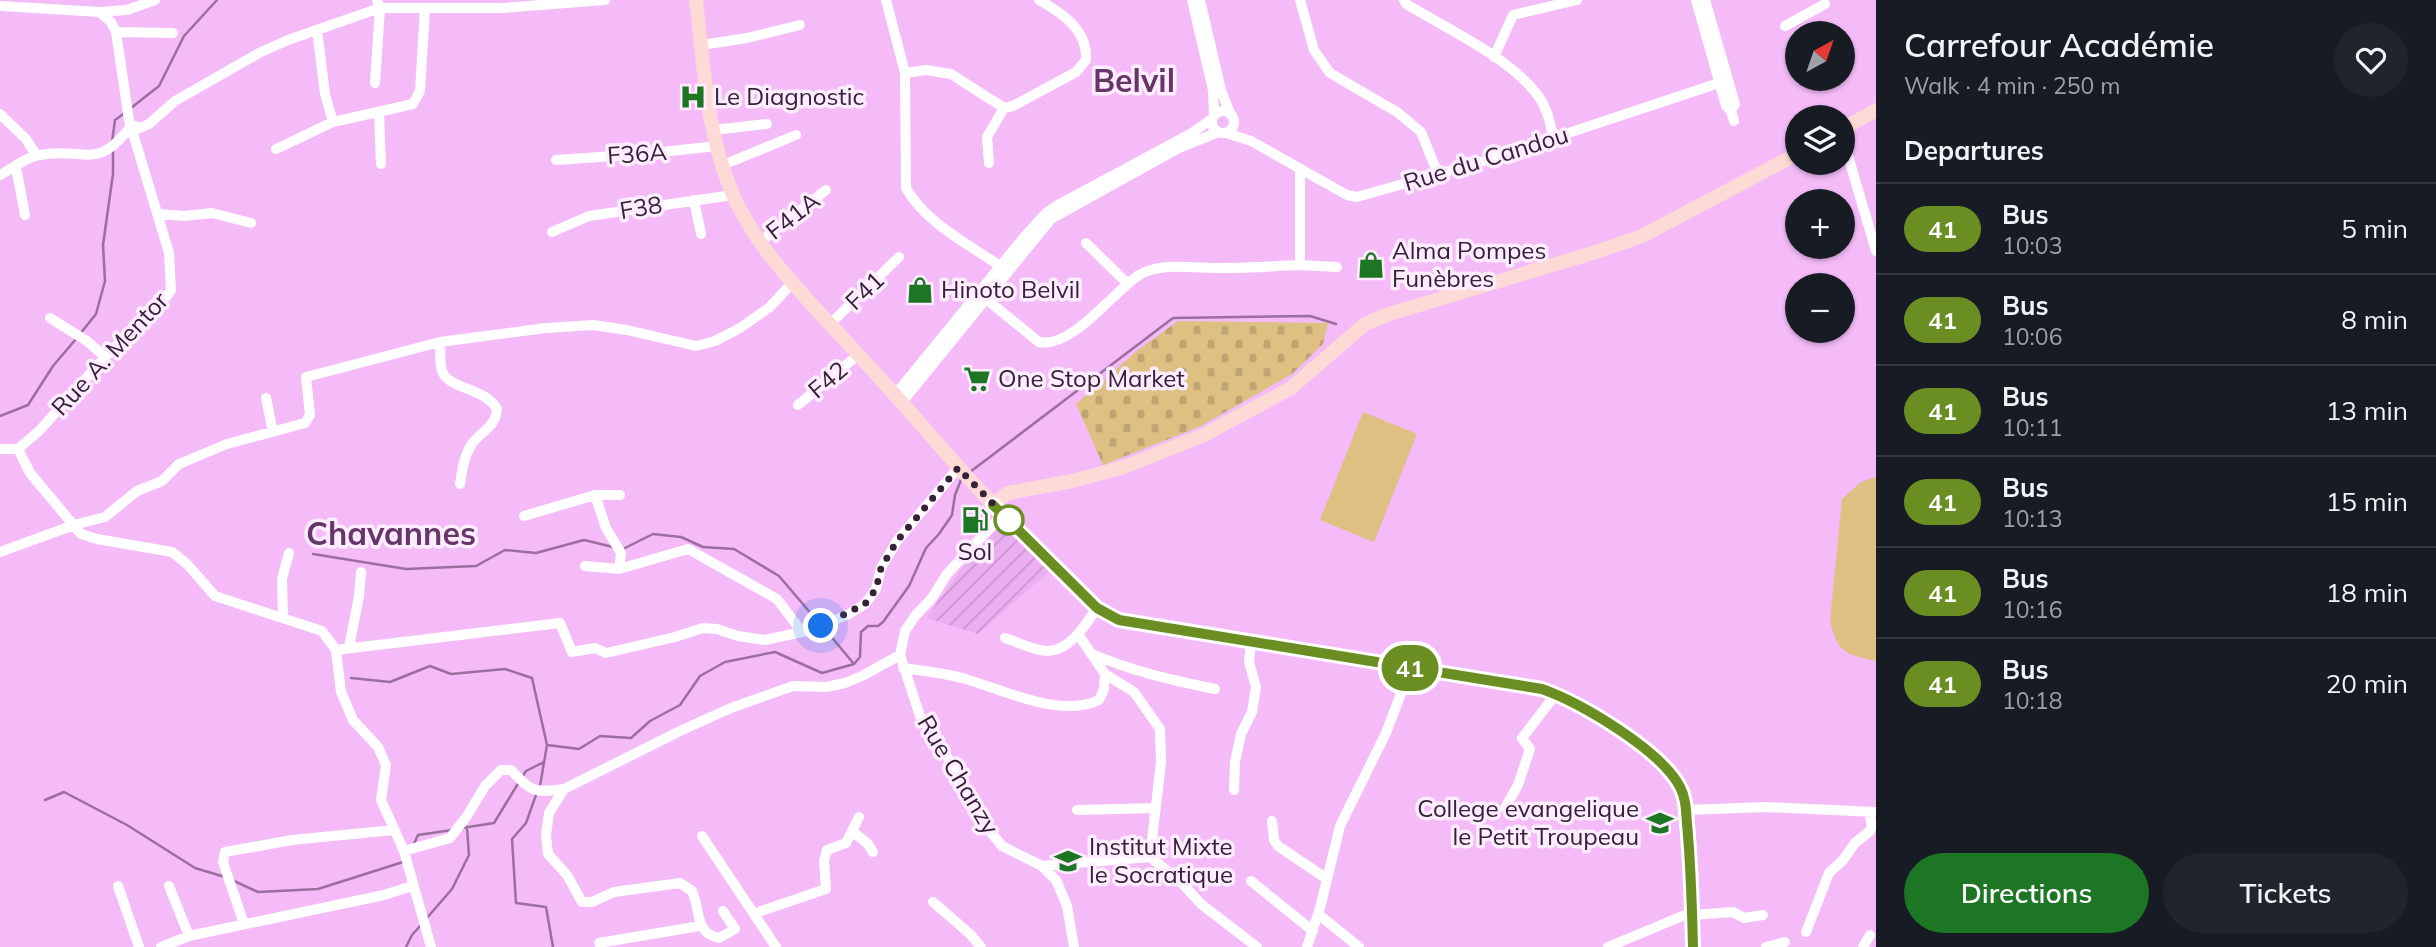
<!DOCTYPE html>
<meta charset="utf-8">
<style>
body{margin:0;font-family:Mulish,sans-serif;background:#20242c;color:#f1f3f6;height:100vh;display:flex;flex-direction:column;font-size:26px;white-space:nowrap}
*{box-sizing:border-box;margin:0}
p{font-size:23px;color:#9ea1a6}
.icon{flex:none;width:38px;height:38px;fill:none;stroke:currentColor;stroke-width:2;stroke-linecap:round;stroke-linejoin:round}
.map{position:relative;flex:1;overflow:hidden}
.side{display:flex;flex-direction:column;background:#171b24;width:560px}
.side>*{flex:none}
.badge{padding:0 14px;border-radius:23px;font-size:24px;line-height:46px}
.needle{width:46px;rotate:40deg}
.tools{position:absolute;left:1785px;top:21px;display:grid;gap:14px}
.tools a{display:grid;place-items:center;width:70px;height:70px;border-radius:50%;background:#171b24;box-shadow:0 2px 5px #0004;font-size:35px}
.you{position:absolute;width:35px;height:35px;margin:-18px;border:5px solid #fff;border-radius:50%;background:#1a73e8;box-shadow:0 0 0 10px #1a73e833}
.map>.badge{position:absolute;translate:-50% -50%;box-shadow:0 0 0 4px #fff}
h2{padding:0 28px;font-size:26px;line-height:63px}
.round{display:grid;place-items:center;flex:none;width:74px;height:74px;border-radius:37px;background:#20242c}
.overview{display:flex;align-items:center;justify-content:space-between;height:119px;padding:0 28px}
h1{font-size:33px;font-weight:600;line-height:52px}
.button{display:flex;gap:14px;margin-top:auto;padding:14px 28px}
.button a{flex:1;height:80px;border-radius:42px;background:#1d7624;color:#fff;font-size:28px;font-weight:600;line-height:80px;text-align:center}
.button a+a{background:#20242c;color:#f1f3f6}
ul{padding:0;list-style:none}
li{display:flex;align-items:center;gap:21px;height:91px;padding:0 28px;border-top:2px solid #363941}
li div{flex:1}
li b{display:block;font-size:26px}
li em{font-style:normal}
li .badge{min-width:77px;font-weight:700;text-align:center}
main{display:flex;flex:1;min-height:0}
.map>svg:first-child{display:block}
.industrial{fill:url(#industrial-furrows)}
.cemetery{fill:url(#cemetery-stones)}
.pitch{fill:#dec082}
.lines{fill:none;stroke-linecap:round;stroke-linejoin:round}
.stream{stroke:#9c6ea0;stroke-width:2.5}
.minor{stroke:#fff;stroke-width:10}
.major{stroke:#fedad7;stroke-width:14}
.line-casing{stroke:#fff;stroke-width:16}
.line{stroke:#6b8e23;stroke-width:10}
.walk{stroke:#372138;stroke-width:7;stroke-dasharray:0 12.6}
.stop-dot{fill:#fff;stroke:#6b8e23;stroke-width:3.5}
.labels{text-anchor:middle;stroke-width:7;stroke-linejoin:round;paint-order:stroke}
.poi-label{font-size:24px;fill:#372138;stroke:#feecff;text-anchor:start}
.street-label{font-size:24px;fill:#372138;stroke:#feecff}
.district-label{font-size:32px;font-weight:bold;fill:#66366b;stroke:#feecff}
</style>
<main>
<div class="map">
<svg width="1876" height="947" viewBox="0 0 1876 947">
<defs>
<pattern id="industrial-furrows" width="10" height="10" patternUnits="userSpaceOnUse" patternTransform="scale(1.75)"><rect width="10" height="10" fill="#ebaef0"/><path d="M-1 1l2-2M0 10L10 0M9 11l2-2" fill="none" stroke="#ca95cf"/></pattern>
<pattern id="cemetery-stones" width="16" height="16" patternUnits="userSpaceOnUse" patternTransform="scale(1.75)"><rect width="16" height="16" fill="#dec082"/><path d="M2 7V4a2 2 0 0 1 4 0v3zM10 15v-3a2 2 0 0 1 4 0v3z" fill="#bfa571"/></pattern>
</defs>
<rect width="100%" height="100%" fill="#f4bbf8"/>
<path class="industrial" d="M1006 520 1054 567 978 634 926 618 967 561Z"/>
<path class="cemetery" d="M1178 321 1328 323 1323 344 1292 374 1199 427 1103 465 1076 404 1138 350Z"/>
<path class="pitch" d="M1363 412 1417 434 1374 542 1320 520Z
M1876 477V661C1845 654 1837 653 1830 620L1842 499 1861 482Z"/>
<g class="lines">
<path class="stream" d="M131 108 159 86 184 36 217 0
M112 142 115 120 126 112
M80 334 96 314 105 281 103 245 113 174V152
M0 416 28 405 53 366 76 339
M970 472 1173 318 1310 316 1336 324
M623 549 653 534 681 537 703 547 734 549 779 576 819 623
M313 554 406 569 476 566 505 550 536 553 584 540 613 547
M824 628 854 664
M351 678 390 682 430 666 451 674 505 669 532 678 547 745 540 786
M547 745 579 749 600 736 631 738 650 721 680 705 700 676 725 662 775 652 822 673 854 664 860 657 861 632 868 626H878L883 622 909 586 926 548 939 534 952 515 955 495 961 480
M523 776 526 771 544 762
M536 795 526 823 512 839 516 903 546 907 553 947
M45 800 64 792 127 825 195 868 225 877
M462 828 494 823 519 782
M413 846 418 835 452 830
M234 881 258 892 318 889 403 862
M426 919 452 889 469 855 467 828
M406 947 412 935 422 924"/>
<path class="minor" d="M886 0 905 73 906 188C927 225 971 245 1004 269
M1192 0 1213 90 1214 116
M1200 0 1221 90 1230 113
M1300 0 1314 50 1330 73 1397 112 1421 132 1438 174
M1404 0 1406 4C1446 28 1508 57 1536 93 1546 105 1551 124 1553 139
M1696 0 1726 106 1731 111
M1705 0 1735 104 1731 111 1734 121
M0 6 99 12 111 22 116 32 129 120 169 253 171 290 166 297 105 357 40 430 18 449
M99 12 127 10 155 0
M1785 26 1825 4
M317 30 325 94 333 122
M116 32 173 33
M701 45 747 38 800 25
M1494 57 1513 15 1577 0
M905 73 926 70 951 74 1004 108 1013 106 1076 72 1086 60C1088 30 1062 13 1039 0
M375 83 380 8 377 0
M1212 122a11 11 0 1 1 22 0a11 11 0 1 1-22 0Z
M379 112 381 164
M0 114 26 139 36 155
M132 125 140 128 149 124 175 101 261 52 288 40 380 8H503L605 0
M713 130 767 124
M1226 133 1251 141 1347 195 1357 197 1487 160 1728 80
M1843 139 1876 251
M276 149 333 122 413 104 420 91 425 8
M556 160 643 154 717 146
M989 163 987 137 1004 108
M723 165 796 135
M16 167 25 215
M0 175C12 169 26 157 39 155 87 146 95 173 132 125
M694 200 701 234
M158 214 184 216 212 213 251 223
M552 232 589 216 733 195
M760 242 826 190
M1086 243 1128 284
M1300 265 1337 267
M986 299 1039 342C1072 349 1113 292 1139 275 1162 261 1199 269 1225 268 1250 268 1275 266 1300 265V170
M50 318 87 341 105 357
M830 324 899 257
M440 342C441 351 439 362 442 371 448 389 486 388 497 409 496 427 480 432 471 445 464 457 462 470 460 484
M895 395 1025 236 1046 213 1058 205 1192 133 1213 118
M266 398 273 432
M902 402 1051 219 1181 147 1219 132
M798 405 858 355
M0 449H18
M18 449 30 473 81 534 97 539 172 552 187 564 215 596 322 631 336 650 341 692 353 720 378 747 386 765 381 800 404 851 431 947
M595 495 606 528 621 553 619 569
M993 504 1097 608 1119 620 1542 689C1581 702 1661 750 1680 787 1686 798 1686 812 1687 824 1691 865 1692 906 1693 947
M1003 514 947 574 932 598 915 616 905 631 900 655 920 716 944 750 976 814 1002 846 1042 866 1056 880 1067 906 1074 947
M524 516 595 495H620
M0 552 74 525 105 517 137 491 162 481 179 464 227 444 305 423 310 415 306 377 440 342 546 328 593 325 627 330 696 346 715 341 740 328 770 307 793 282
M585 566 619 569 688 549 777 599 802 632
M283 618 282 579 289 553
M1005 638C1018 642 1034 651 1048 651 1070 651 1086 624 1097 608
M349 647 359 596 361 572
M336 650 560 623 572 652 595 648 606 653 675 637 703 628 717 629 738 636 765 640 811 630 849 614 865 604 876 589 881 568 897 541 958 468
M1090 653C1131 671 1171 680 1215 689
M903 668C923 671 943 673 962 678 1002 689 1060 719 1099 700L1104 689 1105 674
M564 789 549 813 546 835 548 854 567 875 582 902H592L614 892 680 883 692 891C701 910 694 933 719 938L735 929 723 911
M1234 790 1235 762 1241 734 1252 712 1256 687 1249 662 1251 643
M1505 808 1518 785 1530 749 1522 738 1556 694
M1077 810 1156 808
M1686 810 1766 807 1876 812
M1272 821 1274 840 1278 846 1327 879
M852 831 868 844 873 852
M702 836 776 947
M404 851 450 838 467 816 485 786 501 770H511C532 792 533 793 564 789L680 731 731 708 793 686 826 687 845 683 862 676 900 655
M1150 857 1180 881 1201 904 1257 947
M1042 866 1150 857 1161 762 1160 729 1134 692 1105 674 1078 634
M1251 881 1313 931
M118 886 139 947
M169 886 189 936 384 895 412 886
M933 902 970 934 981 947
M1318 914 1359 947
M1693 915 1733 912 1744 918 1763 915
M755 916 761 911 826 889 824 861 827 850 846 843 859 817
M244 924 223 862 225 852 292 840 394 830
M1806 932 1829 873 1843 860 1855 843 1870 831 1872 826 1869 812
M599 943 700 926
M161 947 189 936
M1307 947 1320 908 1340 826 1386 733 1405 683 1407 667
M1608 947 1692 912
M1766 947 1785 942
M1863 947 1870 935"/>
<path class="major" d="M696 0C704 66 706 135 734 197 753 239 784 274 815 308 841 336 868 365 894 394 927 430 958 469 993 504L1008 493 1072 481 1124 467 1204 435 1291 388 1365 324 1389 314 1596 252 1642 236 1797 154
M1843 129 1876 110"/>
</g>
<g class="lines">
<defs>
<path id="line" d="M993 505 1097 608 1119 620 1542 689C1581 703 1661 750 1680 787 1686 798 1686 811 1687 824 1691 865 1692 906 1693 947"/>
</defs>
<use href="#line" class="line-casing"/>
<use href="#line" class="line"/>
<path class="walk" d="M821 626 865 604 876 589 881 568 897 541 958 468 1009 520"/>
</g>
<defs>
<symbol id="hospital-bare" viewBox="-9 -9 18 18"><path d="M-5-5h3v3.5h4V-5h3V5h-3V1.5h-4V5h-3Z" fill="#1d7624" stroke="#feecff" stroke-width="2.5" paint-order="stroke"/></symbol>
<symbol id="shop-bare" viewBox="-9 -9 18 18"><path d="M-5-2.5h2.3a2.7 3.5 0 0 1 5.4 0H5L5.5 6h-11ZM-1.5-2.5h3a1.5 2.3 0 0 0-3 0Z" fill="#1d7624" stroke="#feecff" stroke-width="2.5" paint-order="stroke"/></symbol>
<symbol id="supermarket-bare" viewBox="-9 -9 18 18"><path d="M-6-5.5h2.5l.6 2H6L4.5 2H-2.5L-4.4-4H-6ZM-1.5 3.2a1.3 1.3 0 1 0 .1 0ZM3 3.2a1.3 1.3 0 1 0 .1 0Z" fill="#1d7624" stroke="#feecff" stroke-width="2.5" paint-order="stroke"/></symbol>
<symbol id="fuel-bare" viewBox="-9 -9 18 18"><path d="M-5.5-6h7V0h2V4h1.3V-2.5L3-4.5l.8-.8L6-3V5H2.5V1h-1V6h-7ZM-4.2-4.7v3.2H.2V-4.7Z" fill="#1d7624" stroke="#feecff" stroke-width="2.5" paint-order="stroke"/></symbol>
<symbol id="school-bare" viewBox="-9 -9 18 18"><path d="M0-5L7-2L0 1L-7-2ZM-4 1L0 2.5L4 1V4Q0 6-4 4Z" fill="#1d7624" stroke="#feecff" stroke-width="2.5" paint-order="stroke"/></symbol>
</defs>
<g fill-rule="evenodd">
<use href="#hospital-bare" x="674" y="78" width="38" height="38"/>
<use href="#shop-bare" x="1352" y="246" width="38" height="38"/>
<use href="#shop-bare" x="901" y="271" width="38" height="38"/>
<use href="#supermarket-bare" x="958" y="360" width="38" height="38"/>
<use href="#fuel-bare" x="956" y="501" width="38" height="38"/>
<use href="#school-bare" x="1641" y="804" width="38" height="38"/>
<use href="#school-bare" x="1049" y="842" width="38" height="38"/>
</g>
<circle class="stop-dot" cx="1009" cy="520" r="14"/>
<g class="labels">
<g class="poi-label">
<text x="714" y="105">Le Diagnostic</text>
<text x="1392" y="259">Alma Pompes<tspan x="1392" dy="28">Funèbres</tspan></text>
<text x="941" y="298">Hinoto Belvil</text>
<text x="998" y="387">One Stop Market</text>
<text x="975" y="560" text-anchor="middle">Sol</text>
<text x="1639" y="817" text-anchor="end">College evangelique<tspan x="1639" dy="28">le Petit Troupeau</tspan></text>
<text x="1089" y="855">Institut Mixte<tspan x="1089" dy="28">le Socratique</tspan></text>
</g>
<g class="street-label">
<text transform="translate(637 154) rotate(-4)" y="8">F36A</text>
<text transform="translate(1486 159) rotate(-17)" y="8">Rue du Candou</text>
<text transform="translate(641 208) rotate(-9)" y="8">F38</text>
<text transform="translate(793 216) rotate(-38)" y="8">F41A</text>
<text transform="translate(865 291) rotate(-44)" y="8">F41</text>
<text transform="translate(110 354) rotate(-47)" y="8">Rue A. Mentor</text>
<text transform="translate(828 380) rotate(-40)" y="8">F42</text>
<text transform="translate(958 775) rotate(59)" y="8">Rue Chanzy</text>
</g>
<g class="district-label">
<text x="1134" y="92">Belvil</text>
<text x="391" y="545">Chavannes</text>
</g>
</g>
</svg>
<div class="tools">
<a><svg class="needle" viewBox="-14 -14 28 28"><path d="M0-13l5 13h-10z" fill="#e53935"/><path d="M0 13l5-13h-10z" fill="#9ea1a6"/></svg></a>
<a><svg class="icon" aria-label="layers" viewBox="0 0 24 24"><path d="M12 4l9 5-9 5-9-5zM3 14l9 5 9-5"/></svg></a>
<a>+</a>
<a>−</a>
</div>
<div class="you" style="left:821px;top:626px"></div>
<b class="badge" style="left:1410px;top:668px;background:#6b8e23;color:#fff">41</b>
</div>
<section class="side">
<div class="overview"><div><h1>Carrefour Académie</h1><p>Walk · 4 min · 250 m</p></div><a class="round"><svg class="icon" aria-label="heart" viewBox="0 0 24 24"><path d="M12 20l-8-8c-3-5 5-10 8-4 3-6 11-1 8 4z"/></svg></a></div>
<h2>Departures</h2>
<ul>
<li><span class="badge" style="background:#6b8e23;color:#fff">41</span><div><b>Bus</b><p>10:03</p></div><em>5 min</em></li>
<li><span class="badge" style="background:#6b8e23;color:#fff">41</span><div><b>Bus</b><p>10:06</p></div><em>8 min</em></li>
<li><span class="badge" style="background:#6b8e23;color:#fff">41</span><div><b>Bus</b><p>10:11</p></div><em>13 min</em></li>
<li><span class="badge" style="background:#6b8e23;color:#fff">41</span><div><b>Bus</b><p>10:13</p></div><em>15 min</em></li>
<li><span class="badge" style="background:#6b8e23;color:#fff">41</span><div><b>Bus</b><p>10:16</p></div><em>18 min</em></li>
<li><span class="badge" style="background:#6b8e23;color:#fff">41</span><div><b>Bus</b><p>10:18</p></div><em>20 min</em></li>
</ul>
<div class="button"><a>Directions</a><a>Tickets</a></div>
</section>
</main>
